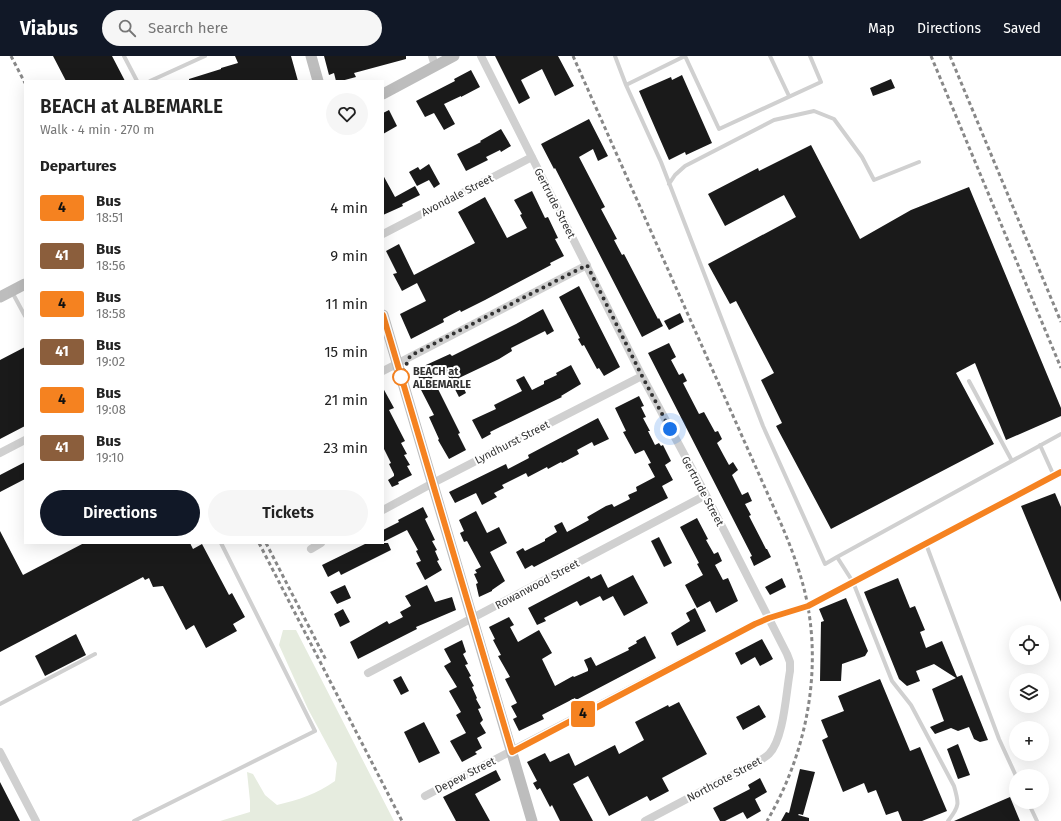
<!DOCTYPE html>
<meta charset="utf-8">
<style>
body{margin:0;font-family:"Fira Sans",sans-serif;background:#f6f6f6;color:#222;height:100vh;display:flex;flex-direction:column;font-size:15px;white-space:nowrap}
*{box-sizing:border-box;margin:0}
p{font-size:13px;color:#767676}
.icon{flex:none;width:22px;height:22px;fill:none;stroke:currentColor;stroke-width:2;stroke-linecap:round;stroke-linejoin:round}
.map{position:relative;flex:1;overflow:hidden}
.panel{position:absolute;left:24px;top:24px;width:360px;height:464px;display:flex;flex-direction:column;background:#fff;border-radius:0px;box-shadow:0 4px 16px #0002}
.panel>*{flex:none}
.badge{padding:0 8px;border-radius:3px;font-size:14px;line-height:26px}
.controls{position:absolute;left:1009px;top:569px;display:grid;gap:8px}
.controls a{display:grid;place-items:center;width:40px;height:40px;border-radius:50%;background:#fff;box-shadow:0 4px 16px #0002;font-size:20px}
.you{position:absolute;width:20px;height:20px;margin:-10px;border:3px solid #fff;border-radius:50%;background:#1a73e8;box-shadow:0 0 0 6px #1a73e833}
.map>.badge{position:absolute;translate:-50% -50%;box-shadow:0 0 0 2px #fff}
h2{padding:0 16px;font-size:15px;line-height:36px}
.round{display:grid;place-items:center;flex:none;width:42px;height:42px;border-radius:21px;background:#f6f6f6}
.overview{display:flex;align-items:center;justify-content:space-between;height:68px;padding:0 16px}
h1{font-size:19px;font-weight:600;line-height:30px}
.button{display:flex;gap:8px;margin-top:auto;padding:8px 16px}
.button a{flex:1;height:46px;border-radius:24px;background:#111827;color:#fff;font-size:16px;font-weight:600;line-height:46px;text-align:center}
.button a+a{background:#f6f6f6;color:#222}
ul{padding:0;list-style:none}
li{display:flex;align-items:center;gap:12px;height:48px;padding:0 16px}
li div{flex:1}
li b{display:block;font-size:15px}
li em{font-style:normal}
li .badge{min-width:44px;font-weight:700;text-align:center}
header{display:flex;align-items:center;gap:24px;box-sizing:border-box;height:56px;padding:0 20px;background:#111827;color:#fff}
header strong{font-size:19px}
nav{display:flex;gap:22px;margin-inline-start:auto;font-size:14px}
.search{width:280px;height:36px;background:#f6f6f6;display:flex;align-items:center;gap:10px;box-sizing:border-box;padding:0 14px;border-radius:22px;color:#767676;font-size:15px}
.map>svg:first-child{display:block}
.green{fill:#e6ecdf}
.building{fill:#1a1a1a}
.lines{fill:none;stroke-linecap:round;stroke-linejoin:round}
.lane{stroke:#d0d0d0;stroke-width:4}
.street{stroke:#d0d0d0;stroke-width:8}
.secondary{stroke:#bdbdbd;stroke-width:11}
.rail{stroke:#888;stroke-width:3;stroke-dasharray:4 3;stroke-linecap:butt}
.line-casing{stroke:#fff;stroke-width:9}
.line{stroke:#f58220;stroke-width:6}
.walk{stroke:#333;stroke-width:4;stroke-dasharray:0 7.2}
.stop-dot{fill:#fff;stroke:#f58220;stroke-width:2}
.labels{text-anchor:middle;stroke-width:4;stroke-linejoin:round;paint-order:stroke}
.street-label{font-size:11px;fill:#333;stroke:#fff}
.stop-label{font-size:11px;font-weight:bold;fill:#333;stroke:#fff;text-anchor:start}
</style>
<header>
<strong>Viabus</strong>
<div class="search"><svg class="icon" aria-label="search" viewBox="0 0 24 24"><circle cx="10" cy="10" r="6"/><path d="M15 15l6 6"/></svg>Search here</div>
<nav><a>Map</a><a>Directions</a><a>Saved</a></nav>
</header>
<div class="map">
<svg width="1061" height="765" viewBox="0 0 1061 765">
<rect width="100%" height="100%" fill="#fff"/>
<path class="green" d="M283 574H296L394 765H220L250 756V745L247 716 253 718 265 739 277 749C298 744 317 738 335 725L337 707 308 653 279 589Z"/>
<path class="building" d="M53 0H112L125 25H66Z
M235 0H291L298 25H189V23L221 13V12L238 7Z
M324 0H406V3L354 17 356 21 341 25H336L334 17 329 19Z
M495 0H558L574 30 555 40 542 13 521 24 530 42 519 48Z
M471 14 480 31 461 41V40L444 48 455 68 444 74 434 57 425 61 416 45 455 25 454 23Z
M682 19 712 87 686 99 685 96 669 104 639 35 671 21 672 24Z
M891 23 895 32 873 40 870 32Z
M389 54 397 70 383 78V57Z
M589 63 608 100 598 105 593 93 579 101 605 151 601 153 617 183 614 184 622 199 624 198 658 263 659 262 663 270 642 281 555 112 554 113 541 88Z
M501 73 511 90 501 96 500 94 486 101 488 104 466 115 457 98 481 86 480 85Z
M811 89 860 183 911 154 969 131 1061 352V360L1006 384 975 307 956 317 994 388 831 473 776 370 782 367 761 324 774 317 736 245 730 248 708 208 796 161 784 139 725 170 708 138 758 112 759 115Z
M429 108 440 128 434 132 429 124 417 130 409 116 418 111 420 114Z
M383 119 395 141 415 130 420 139 402 148 403 150 383 159Z
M532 135 545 162 548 161 558 182 555 183 564 200 550 207 551 209 485 244 461 256 460 254 443 263 444 266 411 283 400 258 426 245 417 227 402 235 393 218 397 217 386 195 399 188 414 219 475 187 458 156 485 141 507 182 527 172 520 159 522 158 514 144Z
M579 230 620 311 604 320 599 312 597 313 584 289 582 290 578 283 580 282 559 241Z
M543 253 554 275 547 279 545 275 511 292 512 295 499 303 459 322 466 337 459 341 445 314 432 321 460 377 458 378 466 394 449 403 438 384 439 383 429 361 434 359 418 328 421 326 415 314 450 298 452 300 516 268Z
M680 257 684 266 669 274 664 265Z
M669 287 676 301 671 304 679 319 683 317 687 325 683 327 699 358 704 356 715 376 718 375 722 383 717 387 724 400 729 409 733 406 738 414 732 419 742 439 748 436 752 445 745 448 751 459 749 460 766 493H767L771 501 754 510 750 501 752 500 648 297Z
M25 291V370L0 383V304Z
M571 309 581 328 561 340 562 341 500 371 490 376 491 378 482 383 472 364 496 353 494 349 522 335 516 324 524 320 532 334 544 328V325L557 319 556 317Z
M383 332 394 352 389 354 405 385 401 387 407 398 404 399 410 409 407 410 412 419 398 426 399 428 392 431 388 424 394 420V418L389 408 391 407 383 391Z
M639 340 644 350 641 351 646 361 643 362 650 375H648L655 389 659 387 661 390 663 389 671 405 665 409 673 424 662 430 668 442 534 511 532 509 525 513 516 496 523 492 525 495 545 485V483L557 476 554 470 562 466 567 476 589 464 587 461 606 450 612 448 614 451 630 443 628 439 637 435 636 431 655 421 648 408 651 407 644 394 635 398 623 376 626 375 615 352Z
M598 362 609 383 594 390 592 386 577 394 579 398 562 407 561 406 548 413 547 411 528 421 526 417 502 429 504 432 494 437 497 441 482 449 476 437 455 447 449 436 506 408 508 413 529 402 528 399Z
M25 406V423L0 436V419Z
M1055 437 1061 451V546L1021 450Z
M423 451 428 461 425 463 435 484 432 485 437 494 435 495 439 504 437 505 442 514 425 524 416 507 421 505 416 495 418 494 407 474 383 486V474L399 466 398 464Z
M476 455 487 477 499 471 507 487 490 496 505 525 492 534V535L479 541 476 528 478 527 474 518 477 517 475 514 481 511 467 485 464 486 460 477 464 475 459 464Z
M697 462 708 483 706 484 714 498 718 496 722 505 715 509 723 524 728 522 738 545 716 557 710 545 697 552 685 529 703 519 697 508 699 507 680 471Z
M0 475 23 519 84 487H190L193 493 202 488 229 539 232 537 245 561 233 568 237 575 206 592 194 569 186 574 163 530 153 531 149 522 145 524 143 521 0 596Z
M659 481 672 507 664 511 651 485Z
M367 487H388L391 494 341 519 339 515 328 521 322 509Z
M601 518 608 532 633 519 648 547 624 560 613 540 603 545 600 540 580 550 577 545 544 562 546 565 537 569 528 552 589 520 591 523Z
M782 522 786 531 770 539 765 531Z
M898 522 910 552 915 550 925 574 920 576 926 592 942 585 957 621 962 619 988 684 980 686 974 683 969 671 958 675 951 672 935 678 930 671 944 665 932 633 956 622 934 608 916 615 920 625 907 630 899 623 864 536Z
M345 529 351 542 337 548 330 536Z
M427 529 435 546 452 541 456 554 416 571 417 573 358 603 350 586 387 565 389 568 403 561 400 556 411 550 405 540Z
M846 542 868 595 865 600 842 608 841 625H820L821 566 824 565 819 553Z
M695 552 706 575 677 590 671 577 690 565 686 557Z
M343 553 350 566 340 571 334 558Z
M509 561 514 569 510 571 518 586 539 574 552 597 542 603 555 630 573 620 574 621 588 615V613L584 604 591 601 596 610 629 594 628 592 637 587 636 585 645 580 656 602 576 644 575 642 542 659 544 663 519 675 513 663 517 661 511 650 517 647 505 623 510 621 498 600 501 599 493 584 495 583 489 571Z
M76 578 86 599 45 620 35 600Z
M762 583 773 603 760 610 755 601 741 609 735 597Z
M462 584 466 596 463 598 468 608 465 609 471 620 469 621 474 630 472 631 477 642 476 643 481 652 478 653 483 664 480 667 486 677 477 682 482 692 475 696 477 698 462 706 450 685 466 677 456 659 461 656 449 635 457 631 444 610 451 606 444 593Z
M401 620 409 635 401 639 393 624Z
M880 623 910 695 920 691 947 755 922 765H902L898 755 886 759 876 734 868 737 864 727 843 736 822 684 828 681 821 664 844 655 838 640Z
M679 646 707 698 662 722 669 735 650 745 647 740 609 760 588 720 573 728 593 765H560L552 749 550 751 540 732 537 734 533 727 537 725 527 706 545 697 550 706 569 697 575 710 615 689 619 698 644 684 635 666 668 649 669 651Z
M759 649 766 661 743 674 736 661Z
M424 666 440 697 419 707 404 676Z
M958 688 970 719 958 723 947 693Z
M800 713 815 716 803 759 799 758 798 759 809 762V765H781L786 756 789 757Z
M496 714 501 724 475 738 490 765H456L443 741Z
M760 722 767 736 755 743 761 755 747 763 743 756 725 765H720L713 752 750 733 748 729Z
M0 726 20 765H0Z
M1010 741 1020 765H954Z"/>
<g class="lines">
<path class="lane" d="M124 0 137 25
M615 0 626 29
M685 0 626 29 661 106 763 370 825 508 837 501 853 526 892 625 911 649 954 730C959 747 960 750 948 765
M685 0 719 73 821 26 810 0
M770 0 789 40
M150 25 205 0
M669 128 675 119 685 110 774 64 814 55 834 63 862 101 874 124 919 106
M12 236 25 260
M969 325 1012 405
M1040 389 1054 420
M926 488 999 683 1016 720
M837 501 1061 378
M0 648 95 598
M1028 746 1037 765
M134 765 315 675 221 487"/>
<path class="street" d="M432 0 435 10
M481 0 642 320 706 439 787 598 790 606V615C786 636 784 683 769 698 766 701 762 703 759 705L645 765
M383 178 532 101
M383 315 587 209
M0 397 25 384
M383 454 433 427 642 320
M311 493 321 487
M368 617 706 439
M0 696 36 765
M425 740 755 568 769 562 808 550 1061 416"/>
<path class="secondary" d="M311 0 318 25
M383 38 454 0
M0 241 25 228
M383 259 532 765"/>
<path class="rail" d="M11 0 25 27
M573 0 782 470C793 496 803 523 808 551 821 624 804 702 767 765
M931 0 1061 312
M950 0 1061 266
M259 487 402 765
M266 487 326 604"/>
</g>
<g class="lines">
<defs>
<path id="line" d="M383 259 512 696 755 568 769 562 808 550 1061 416"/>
</defs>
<use href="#line" class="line-casing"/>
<use href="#line" class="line"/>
<path class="walk" d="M401 321 410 300 587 209 642 320 670 373"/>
</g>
<circle class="stop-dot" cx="401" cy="321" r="8"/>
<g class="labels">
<g class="street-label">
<text transform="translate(457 139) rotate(-27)" y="4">Avondale Street</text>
<text transform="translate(555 147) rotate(63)" y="4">Gertrude Street</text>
<text transform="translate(512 386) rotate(-27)" y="4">Lyndhurst Street</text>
<text transform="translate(703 435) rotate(62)" y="4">Gertrude Street</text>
<text transform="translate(537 528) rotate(-28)" y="4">Rowanwood Street</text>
<text transform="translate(465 719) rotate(-27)" y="4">Depew Street</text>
<text transform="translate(724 723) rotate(-28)" y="4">Northcote Street</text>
</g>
<g class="stop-label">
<text x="413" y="319">BEACH at<tspan x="413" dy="13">ALBEMARLE</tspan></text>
</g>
</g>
</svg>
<div class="controls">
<a><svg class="icon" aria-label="locate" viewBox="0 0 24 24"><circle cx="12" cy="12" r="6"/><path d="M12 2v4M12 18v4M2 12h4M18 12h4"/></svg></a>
<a><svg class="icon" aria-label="layers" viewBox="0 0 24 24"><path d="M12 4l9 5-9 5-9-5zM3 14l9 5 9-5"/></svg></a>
<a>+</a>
<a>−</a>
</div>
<div class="you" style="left:670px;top:373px"></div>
<b class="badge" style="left:583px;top:658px;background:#f58220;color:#111">4</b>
<section class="panel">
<div class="overview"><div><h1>BEACH at ALBEMARLE</h1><p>Walk · 4 min · 270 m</p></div><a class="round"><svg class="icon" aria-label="heart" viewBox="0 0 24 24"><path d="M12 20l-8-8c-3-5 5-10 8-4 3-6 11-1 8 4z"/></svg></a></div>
<h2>Departures</h2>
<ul>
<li><span class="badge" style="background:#f58220;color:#111">4</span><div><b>Bus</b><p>18:51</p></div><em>4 min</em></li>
<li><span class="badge" style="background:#8b5e3c;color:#fff">41</span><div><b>Bus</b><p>18:56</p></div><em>9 min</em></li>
<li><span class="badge" style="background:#f58220;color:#111">4</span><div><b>Bus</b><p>18:58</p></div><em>11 min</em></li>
<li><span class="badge" style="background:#8b5e3c;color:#fff">41</span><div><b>Bus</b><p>19:02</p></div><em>15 min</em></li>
<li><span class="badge" style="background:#f58220;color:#111">4</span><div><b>Bus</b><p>19:08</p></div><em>21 min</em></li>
<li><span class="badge" style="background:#8b5e3c;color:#fff">41</span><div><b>Bus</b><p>19:10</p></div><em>23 min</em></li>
</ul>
<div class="button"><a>Directions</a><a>Tickets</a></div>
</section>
</div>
